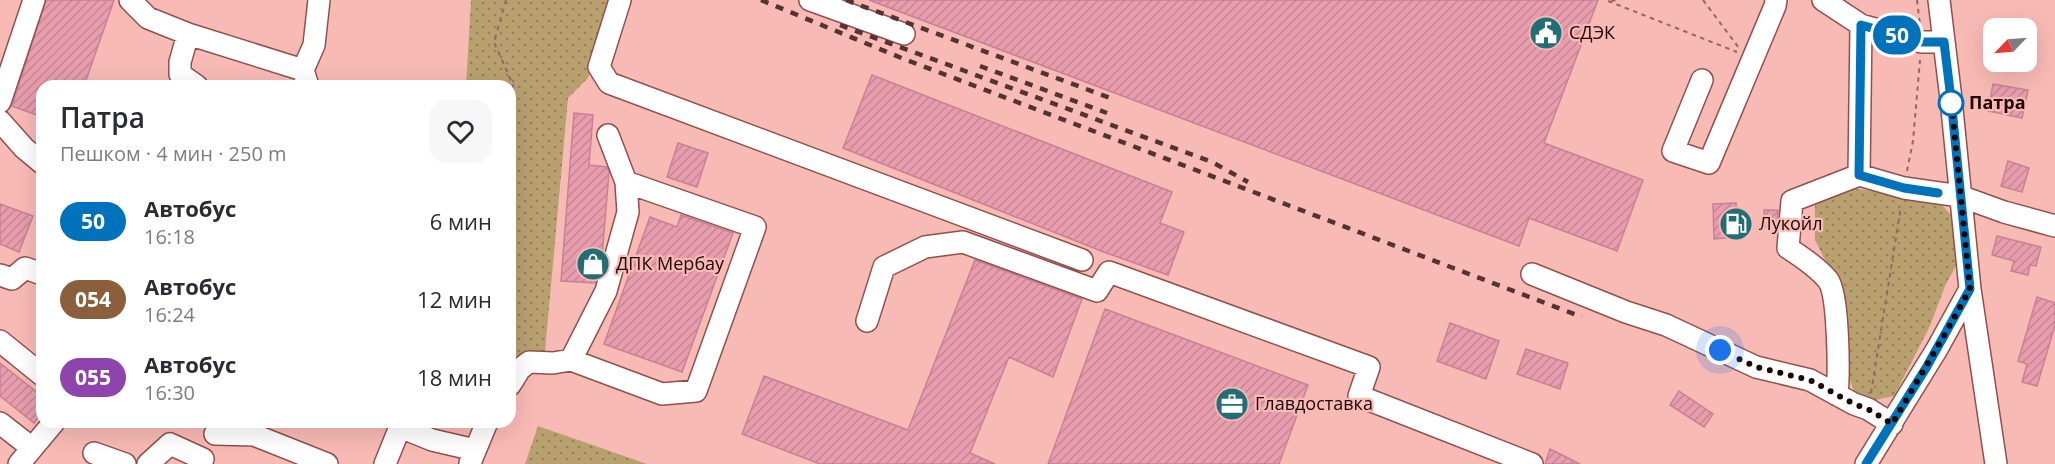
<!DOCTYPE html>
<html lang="ru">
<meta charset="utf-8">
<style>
body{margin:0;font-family:"Open Sans",sans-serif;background:#f7f7f7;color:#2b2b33;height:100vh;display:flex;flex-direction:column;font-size:22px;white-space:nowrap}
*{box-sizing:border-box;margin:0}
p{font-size:20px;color:#7c7c81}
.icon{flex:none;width:33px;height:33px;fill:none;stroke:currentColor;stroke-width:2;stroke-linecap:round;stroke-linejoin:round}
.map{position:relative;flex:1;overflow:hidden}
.drawer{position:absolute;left:36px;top:80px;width:480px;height:348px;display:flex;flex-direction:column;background:#fff;border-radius:18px;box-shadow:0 6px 24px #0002}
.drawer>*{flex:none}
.badge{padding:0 12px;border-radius:20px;font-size:21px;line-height:39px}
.needle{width:39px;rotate:245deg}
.buttons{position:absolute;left:1983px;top:18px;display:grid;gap:12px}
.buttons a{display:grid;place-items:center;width:54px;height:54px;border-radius:12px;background:#fff;box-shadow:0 6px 24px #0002;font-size:30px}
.you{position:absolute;width:30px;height:30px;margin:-15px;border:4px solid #fff;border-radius:50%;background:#1a73e8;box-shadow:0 0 0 9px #1a73e833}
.map>.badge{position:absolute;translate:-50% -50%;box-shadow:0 0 0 3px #fff}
.round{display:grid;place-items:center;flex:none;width:63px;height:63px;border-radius:18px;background:#f7f7f7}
.summary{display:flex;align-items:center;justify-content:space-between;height:102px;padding:0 24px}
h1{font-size:28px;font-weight:600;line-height:45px}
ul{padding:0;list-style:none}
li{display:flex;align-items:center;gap:18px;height:78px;padding:0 24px}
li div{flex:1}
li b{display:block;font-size:22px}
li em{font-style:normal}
li .badge{min-width:66px;font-weight:700;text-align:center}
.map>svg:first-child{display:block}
.grass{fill:url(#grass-dots)}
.building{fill:url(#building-hatch);stroke:#c98192;stroke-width:1.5}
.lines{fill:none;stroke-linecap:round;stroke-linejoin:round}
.minor-casing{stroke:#92504c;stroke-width:24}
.path{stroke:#946765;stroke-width:2;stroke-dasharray:4.5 4.5;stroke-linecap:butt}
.minor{stroke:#fff;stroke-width:21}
.rail{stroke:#553332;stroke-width:4.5;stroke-dasharray:8 8;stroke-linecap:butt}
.line-casing{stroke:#fff;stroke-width:14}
.line{stroke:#0072bc;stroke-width:9}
.walk{stroke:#1e0505;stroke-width:6;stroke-dasharray:0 10.8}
.stop-dot{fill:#fff;stroke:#0072bc;stroke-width:3}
.labels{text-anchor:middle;stroke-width:4.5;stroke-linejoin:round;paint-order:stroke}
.poi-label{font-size:18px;fill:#1e0505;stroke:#f8bab5;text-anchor:start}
.stop-label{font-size:18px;font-weight:bold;fill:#1e0505;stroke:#f8bab5;text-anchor:start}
</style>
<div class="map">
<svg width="2055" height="464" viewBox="0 0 2055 464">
<defs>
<pattern id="grass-dots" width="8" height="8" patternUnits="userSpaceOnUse" patternTransform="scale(1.5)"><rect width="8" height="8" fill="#b9a16f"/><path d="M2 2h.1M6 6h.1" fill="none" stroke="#968159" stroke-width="1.8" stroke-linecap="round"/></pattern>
<pattern id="building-hatch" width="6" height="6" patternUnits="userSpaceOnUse" patternTransform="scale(1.5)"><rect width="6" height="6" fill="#e79dae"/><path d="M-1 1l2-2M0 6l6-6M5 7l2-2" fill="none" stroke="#c68694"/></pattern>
</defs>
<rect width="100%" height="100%" fill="#f8bab5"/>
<path class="grass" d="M471 0H612L588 78 568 98 545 352 520 356 510 372V86H466Z
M1841 187 1936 198 1951 215 1957 235 1959 260 1945 286 1930 326 1894 396 1871 401 1854 391 1845 368 1839 288 1815 240V204Z
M538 426 647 464H525Z"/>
<path class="building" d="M46 0H114L84 86H42V117L12 106Z
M869 0H1598L1544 143 1643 180 1617 251 1529 218 1519 246Z
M872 75 1172 192 1160 223 1184 232 1168 275 1101 251 843 148Z
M1993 84 2028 90 2022 118 1988 111Z
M574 113 593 115 589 165 607 167 609 172 602 256 595 283 561 281Z
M678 143 708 153 697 187 667 177Z
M2008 161 2029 168 2022 192 2001 186Z
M1736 203 1738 237 1714 239 1713 204Z
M0 204 33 216 19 252 0 244Z
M1764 210H1778L1777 227H1765Z
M681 215 733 233 682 372 604 344 650 217 677 227Z
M1997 236 2041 247 2036 266 2030 265 2028 275 2011 271 2014 261 1992 255Z
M975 260 1082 299 1053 377 1009 357 970 453 995 464H820L742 434 764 376 908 430Z
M2037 297 2055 303V325L2037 386 2022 382 2027 364 2018 361Z
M1105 309 1308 385 1279 464H1048Z
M1450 323 1499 341 1486 379 1437 361Z
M1526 349 1568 363 1560 389 1517 374Z
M0 363 42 396V412L34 423 0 396Z
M1679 391 1713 414 1704 427 1670 405Z
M1550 449 1580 464H1545Z"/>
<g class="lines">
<defs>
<path id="minor" d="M130 0 148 18 188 34 303 70
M620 0 599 67 609 83 1082 260
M810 0 904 34
M1823 0 1861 25 1921 42H1944
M1939 0 1951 99 1970 289 1996 464
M1861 25 1859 175 1904 188 1960 196 2004 212 2055 226
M188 34 180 62V74L197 86
M1702 80 1673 151 1709 163 1775 6 1776 0
M308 86 303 70 314 45 319 0
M0 102 34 0
M0 121 24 148 42 163
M1532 274 1626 312 1666 325 1756 367 1810 380 1854 404 1868 409 1892 424
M0 275 12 279 25 268 42 274
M867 321 884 267 925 247 963 242 1097 291 1109 272 1369 367 1359 396 1532 464
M0 341 42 375
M571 360 662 394 696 391 755 227 626 182
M510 385 520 369 529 362 553 363 571 360 606 291 628 212 626 182 608 135
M1837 395C1839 375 1839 295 1828 280 1817 267 1802 257 1788 248L1792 201 1859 175
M0 423 32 448
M215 434 254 435 327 464
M94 453 125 464
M470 463 487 422
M19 464 54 422
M148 464 170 444 203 459
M385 464 400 427 432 440 475 450
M1866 464 1937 349 1970 289"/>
</defs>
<use href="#minor" class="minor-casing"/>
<path class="path" d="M506 0 494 42 513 85 510 107
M1703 0 1739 48
M1917 0 1920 25
M1608 1 1737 52
M1611 1 1618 0
M1907 171 1913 141 1920 60
M1871 393 1901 206"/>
<use href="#minor" class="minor"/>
<path class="rail" d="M761 0 904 59 1582 317
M846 0 1113 99
M840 25 1212 162 1248 182
M980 66 1107 113"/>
</g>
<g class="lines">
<defs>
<path id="line" d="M1866 464 1926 368 1970 289 1951 99 1944 42H1921L1861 25 1859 175 1904 188 1938 193"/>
</defs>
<use href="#line" class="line-casing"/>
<use href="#line" class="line"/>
<path class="walk" d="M1720 350 1756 367 1810 380 1854 404 1868 409 1892 424 1945 334 1970 289 1951 99V103"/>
</g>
<defs>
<symbol id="civic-disc" viewBox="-11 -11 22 22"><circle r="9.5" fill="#236d75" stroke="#f8bab5"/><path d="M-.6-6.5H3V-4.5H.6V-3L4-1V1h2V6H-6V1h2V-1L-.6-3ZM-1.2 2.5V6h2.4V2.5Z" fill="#fff"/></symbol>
<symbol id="fuel-disc" viewBox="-11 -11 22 22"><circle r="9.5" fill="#236d75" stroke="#f8bab5"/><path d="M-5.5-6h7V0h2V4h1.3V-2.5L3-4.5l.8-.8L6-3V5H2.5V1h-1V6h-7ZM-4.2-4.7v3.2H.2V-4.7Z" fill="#fff"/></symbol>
<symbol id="shop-disc" viewBox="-11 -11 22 22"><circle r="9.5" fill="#236d75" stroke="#f8bab5"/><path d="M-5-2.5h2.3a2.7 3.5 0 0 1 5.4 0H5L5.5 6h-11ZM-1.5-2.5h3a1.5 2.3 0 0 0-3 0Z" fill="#fff"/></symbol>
<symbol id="office-disc" viewBox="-11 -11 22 22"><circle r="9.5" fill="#236d75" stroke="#f8bab5"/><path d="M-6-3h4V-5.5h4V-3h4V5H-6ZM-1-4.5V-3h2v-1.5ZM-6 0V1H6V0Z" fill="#fff"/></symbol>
</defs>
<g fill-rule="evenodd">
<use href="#civic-disc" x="1527" y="14" width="38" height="38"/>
<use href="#fuel-disc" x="1717" y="205" width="38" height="38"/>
<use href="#shop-disc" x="574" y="245" width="38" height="38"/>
<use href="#office-disc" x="1213" y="385" width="38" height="38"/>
</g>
<circle class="stop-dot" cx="1951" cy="103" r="12"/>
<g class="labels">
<g class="poi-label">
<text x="1569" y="39">СДЭК</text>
<text x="1759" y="230">Лукойл</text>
<text x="616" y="270">ДПК Мербау</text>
<text x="1255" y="410">Главдоставка</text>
</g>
<g class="stop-label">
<text x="1969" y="109">Патра</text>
</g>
</g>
</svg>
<div class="buttons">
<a><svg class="needle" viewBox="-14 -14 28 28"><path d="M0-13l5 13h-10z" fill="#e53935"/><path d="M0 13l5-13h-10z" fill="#7c7c81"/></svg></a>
</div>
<div class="you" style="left:1720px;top:350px"></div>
<b class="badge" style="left:1897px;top:35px;background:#0072bc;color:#fff">50</b>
<section class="drawer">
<div class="summary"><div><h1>Патра</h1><p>Пешком · 4 мин · 250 m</p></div><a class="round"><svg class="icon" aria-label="heart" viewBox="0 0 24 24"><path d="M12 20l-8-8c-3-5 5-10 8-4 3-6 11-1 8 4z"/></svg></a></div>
<ul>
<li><span class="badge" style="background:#0072bc;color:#fff">50</span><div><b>Автобус</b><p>16:18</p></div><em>6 мин</em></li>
<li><span class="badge" style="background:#8b5e3c;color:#fff">054</span><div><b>Автобус</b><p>16:24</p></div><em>12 мин</em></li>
<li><span class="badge" style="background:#8e44ad;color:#fff">055</span><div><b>Автобус</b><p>16:30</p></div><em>18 мин</em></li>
</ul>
</section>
</div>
